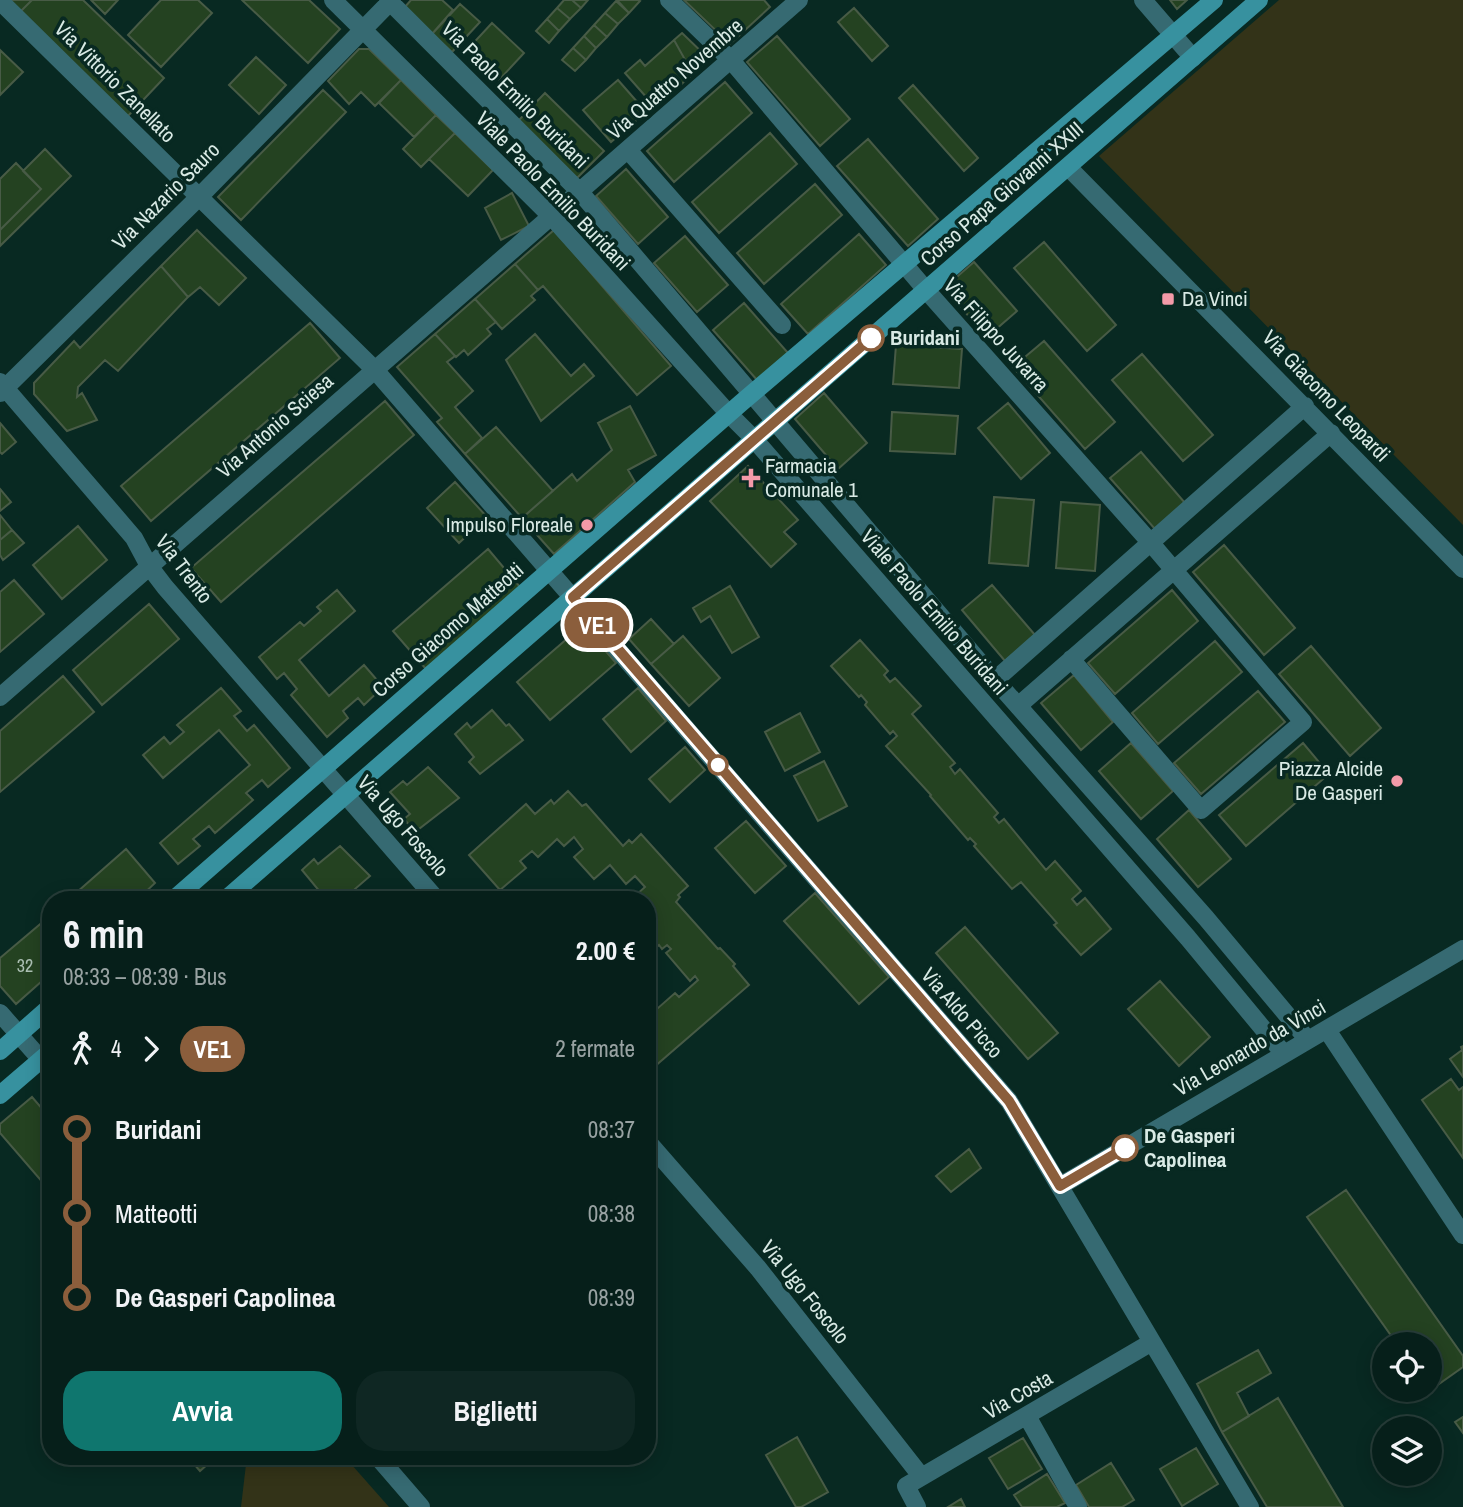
<!DOCTYPE html>
<html lang="it">
<meta charset="utf-8">
<style>
body{margin:0;font-family:"Archivo Narrow",sans-serif;background:#0f2723;color:#f1f3f6;height:100vh;display:flex;flex-direction:column;font-size:26px;white-space:nowrap}
*{box-sizing:border-box;margin:0}
p{font-size:23px;color:#98a2a2}
.icon{flex:none;width:38px;height:38px;fill:none;stroke:currentColor;stroke-width:2;stroke-linecap:round;stroke-linejoin:round}
.map{position:relative;flex:1;overflow:hidden}
.panel{position:absolute;left:42px;top:891px;width:614px;height:574px;display:flex;flex-direction:column;background:#061f1a;border-radius:28px;box-shadow:0 4px 18px #0003,0 0 0 2px #273d39}
.panel>*{flex:none}
.badge{padding:0 14px;border-radius:23px;font-size:24px;line-height:46px}
.buttons{position:absolute;left:1372px;top:1332px;display:grid;gap:14px}
.buttons a{display:grid;place-items:center;width:70px;height:70px;border-radius:50%;background:#061f1a;box-shadow:0 4px 18px #0003,0 0 0 2px #273d39;font-size:35px}
.map>.badge{position:absolute;translate:-50% -50%;box-shadow:0 0 0 4px #fff}
.legs{display:flex;align-items:center;gap:10px;height:77px;padding:0 21px;font-size:23px}
.legs p{margin-inline-start:auto}
.summary{display:flex;align-items:center;justify-content:space-between;height:119px;padding:0 21px}
h1{font-size:38px;font-weight:800;line-height:52px}
.cta{display:flex;gap:14px;margin-top:auto;padding:14px 21px}
.cta a{flex:1;height:80px;border-radius:28px;background:#0f766e;color:#fff;font-size:28px;font-weight:800;line-height:80px;text-align:center}
.cta a+a{background:#0f2723;color:#f1f3f6}
ul{padding:0 21px;list-style:none}
li{display:flex;align-items:center;gap:24px;height:84px;font-size:26px}
li i{display:grid;place-items:center;width:10px;height:100%;margin:0 9px;background:currentColor}
li i::after{content:'';width:18px;height:18px;margin:-9px;border:5px solid;border-radius:50%;background:#061f1a}
li p{margin-inline-start:auto}
li:first-child i{background:linear-gradient(#0000 50%,currentColor 0)}
li:last-child i{background:linear-gradient(currentColor 50%,#0000 0)}
.map>svg:first-child{display:block}
.green{fill:#333318}
.building{fill:#244221;stroke:#485b46;stroke-width:2}
.lines{fill:none;stroke-linecap:round;stroke-linejoin:round}
.street{stroke:#366a72;stroke-width:18}
.secondary{stroke:#37919f;stroke-width:18}
.line-1-casing{stroke:#fff;stroke-width:16}
.line-1{stroke:#8b5e3c;stroke-width:10}
.poi-dot{fill:#f39aa8;stroke:#082922;stroke-width:2.5}
.stop-1-dot{fill:#fff;stroke:#8b5e3c;stroke-width:3.5}
.labels{text-anchor:middle;stroke-width:7;stroke-linejoin:round;paint-order:stroke}
.number-label{font-size:18px;fill:#acc0b4}
.street-label{font-size:21px;fill:#d9eae5;stroke:#082922}
.poi-label{font-size:21px;fill:#d9eae5;stroke:#082922;text-anchor:start}
.stop-label{font-size:21px;font-weight:bold;fill:#d9eae5;stroke:#082922;text-anchor:start}
</style>
<div class="map">
<svg width="1463" height="1507" viewBox="0 0 1463 1507">
<rect width="100%" height="100%" fill="#082922"/>
<path class="green" d="M1279 0H1463V525L1099 156Z
M247 1456H344L389 1507H241Z"/>
<path class="building" d="M6 0H32L19 13Z
M32 0H83L164 78 127 117 19 13Z
M91 0H118L105 14Z
M161 0H198L212 13 161 67 128 35Z
M242 0H309L340 29 308 63Z
M411 0H442L453 10 432 34 404 8Z
M564 0H572L581 8 570 19 557 8Z
M572 0H588L581 8Z
M617 0H638L640 1 629 13Z
M684 0H764L770 7 730 44Z
M1170 0H1187L1177 9Z
M616 1 629 13 618 24 605 13Z
M460 4 480 22 452 52 432 34Z
M557 8 570 19 559 31 547 19Z
M854 8 888 46 872 61 838 22Z
M605 13 618 24 607 37 594 25Z
M547 19 559 31 549 43 536 31Z
M492 23 524 53 499 80 467 50Z
M594 25 607 37 596 48 584 36Z
M682 33 709 59 693 74 674 40Z
M584 36 596 48 586 60 573 48Z
M777 36 850 119 820 146 747 62Z
M674 40 693 74 655 107 625 73 640 60 645 66Z
M573 48 586 60 575 71 562 60Z
M359 49H369L401 80 375 106 361 92 349 104 328 81Z
M0 50 23 72 0 95Z
M256 57 286 85 259 114 229 85Z
M401 80 436 115 414 137 379 103Z
M618 80 646 112 611 142 583 110Z
M725 82 752 113 674 182 647 151Z
M913 85 978 158 964 171 899 98Z
M323 90 346 112 241 220 218 197Z
M545 93 604 151 577 178 519 120Z
M436 115 455 133 421 167 403 149Z
M455 133 493 170 468 196 429 159Z
M770 133 797 164 719 233 692 202Z
M868 139 938 219 908 246 837 166Z
M45 149 71 176 0 246V230L41 189 23 171Z
M16 163 41 189 0 230V179Z
M626 169 668 217 638 244 596 196Z
M815 184 842 215 764 284 737 253Z
M512 193 529 226 501 240 485 208Z
M197 230 246 278 219 305 200 287 188 297 161 266Z
M554 230 671 366 637 395 543 286 538 290 515 264Z
M859 234 886 265 808 334 781 304Z
M685 236 728 285 697 312 654 263Z
M1044 242 1116 325 1087 351 1014 268Z
M974 262 1017 311 987 337 944 288Z
M515 264 538 290 531 296 535 300 502 329 475 299Z
M161 266 188 297 118 371 105 360 78 387 77 397 82 393 97 420 67 431 34 394V383L74 341 80 348Z
M475 299 496 322 487 329 491 334 468 355 464 350 456 357 435 334Z
M744 303 788 353 757 380 713 330Z
M310 323 340 358 151 521 121 486Z
M435 334 455 356 447 362 473 391 455 407 482 438 465 454 437 422 442 418 397 367Z
M535 334 571 376 584 364 594 376 541 421 506 360Z
M1044 341 1115 422 1085 449 1013 367Z
M896 345 962 349 959 388 893 384Z
M1142 354 1213 435 1183 461 1112 380Z
M824 393 867 443 838 469 795 419Z
M385 401 414 435 221 602 191 568Z
M1008 403 1050 453 1021 479 978 428Z
M630 406 656 455 628 470 635 482 554 554 522 518 572 474 577 481 612 450 598 423Z
M892 412 958 416 955 454 890 451Z
M0 423 16 442 2 454 0 452Z
M496 427 553 491 522 518 465 454Z
M1141 452 1185 503 1155 529 1110 478Z
M748 466 798 520 784 532 796 544 771 567 710 501Z
M455 482 487 517 459 543 427 508Z
M0 489 11 502 0 511Z
M994 497 1034 500 1028 566 989 563Z
M1061 502 1100 505 1095 571 1056 568Z
M0 515 12 530 0 540Z
M78 526 107 560 62 599 33 565Z
M12 530 24 543 3 560 0 555V540Z
M1224 545 1295 628 1264 655 1193 572Z
M488 549 520 587 426 669 393 631Z
M14 580 44 614 0 652V592Z
M992 585 1035 635 1005 661 962 610Z
M730 586 759 637 732 653 710 616 701 622 693 608Z
M337 590 355 611 299 660 329 696 364 665 383 687 364 705 358 698 343 711 348 718 327 737 291 695 297 689 284 673 277 679 259 657 300 622 304 626 321 611 317 607Z
M1172 590 1198 621 1115 694 1088 663Z
M149 604 179 639 102 705 73 670Z
M651 619 674 644 651 664 629 639Z
M583 625 616 663 550 720 517 682Z
M683 636 720 678 689 706 651 664Z
M860 640 888 671 884 675 890 682 895 678 921 706 912 714 955 763 950 767 955 774 960 769 998 813 994 817 999 823 1004 819 1046 870 1055 861 1081 891 1072 899 1077 905 1085 898 1111 929 1081 955 1054 925 1057 923 1021 882 1012 889 974 846 976 844 970 838 968 840 930 796 931 795 886 746 897 736 893 731 890 734 865 705 867 702 861 695 859 697 831 666Z
M1215 641 1242 672 1158 744 1132 713Z
M1311 646 1381 728 1350 756 1279 674Z
M1074 675 1113 722 1081 750 1041 703Z
M63 676 94 712 0 792V731Z
M221 688 241 711 234 716 247 731 254 725 290 768 268 787 262 780 246 793 253 800 215 833 209 826 193 839 200 846 178 864 160 843 250 765 219 730 163 778 143 755 164 737 170 744 184 732 177 725Z
M638 688 666 721 631 752 603 719Z
M1258 691 1285 722 1201 794 1174 763Z
M492 710 506 726 509 724 523 740 480 774 469 762 474 757 455 734 467 723 471 728Z
M800 713 820 752 785 771 765 732Z
M1131 743 1173 791 1141 819 1099 771Z
M1303 743 1329 774 1246 846 1219 815Z
M685 747 705 770 670 802 649 779Z
M824 761 847 806 818 821 794 776Z
M428 767 459 798 415 832 404 819 410 814 390 792 403 781 407 785Z
M568 791 582 806 586 804 623 846 629 840 632 843 641 834 688 886 678 895 680 897 676 902 718 949 720 948 735 964 733 966 749 985 654 1067 648 1060V1014L649 1016 675 993 679 997 698 980 695 976 690 981 666 953 671 949 667 945 662 949 659 945 654 949 648 942V917L652 913 648 908V900H640L636 895 645 887 635 876 626 884 610 865 594 879 574 857 583 849 574 837 564 846 557 839 538 857 532 851 520 861 526 868 500 890 469 855 526 804 535 814 551 800 554 804Z
M1189 810 1231 859 1198 887 1157 839Z
M746 821 786 866 755 893 715 848Z
M340 846 370 876 347 896 345 894 339 900H317L315 897 321 893 302 870 314 859 318 864Z
M126 849 155 883 137 900H68Z
M815 893 889 977 859 1004 784 921Z
M51 915V973L16 1004 0 986V958Z
M965 927 1058 1033 1028 1059 936 953Z
M1160 981 1210 1037 1179 1066 1128 1009Z
M1463 1046V1077L1450 1059 1462 1050 1461 1047Z
M1451 1079 1459 1090 1463 1087V1158L1422 1100Z
M32 1097 51 1119V1192L0 1133V1124Z
M969 1149 981 1168 951 1192 936 1176Z
M1346 1190 1463 1356V1367L1429 1391 1430 1344H1397L1307 1217Z
M1258 1350 1271 1373 1237 1393 1249 1416 1222 1432 1197 1384Z
M1278 1398 1343 1507H1267L1222 1432Z
M1463 1417V1433L1455 1422Z
M797 1437 828 1492 801 1507H796L766 1455Z
M1023 1438 1042 1469 1008 1489 989 1458Z
M1196 1448 1218 1484 1182 1506 1160 1469Z
M187 1456H217L200 1471Z
M1111 1463 1134 1500 1122 1507H1089L1076 1485Z
M1047 1474 1065 1503 1057 1507H1022L1014 1495Z
M961 1499 965 1507H948Z"/>
<g class="lines">
<path class="street" d="M333 0 552 217 729 414 754 439 1188 938 1284 1054
M388 0 580 192 995 680 1206 918 1308 1040
M669 0 730 59 926 290 1150 542 1303 722 1201 810 1071 659
M1143 0 1193 58
M0 1 375 370 1009 1101 1250 1507
M628 150 782 325
M1068 167 1463 569
M0 382 134 538 149 566 165 587 437 900
M0 393 199 197 392 0
M995 680 1305 406
M0 697 799 0
M1018 706 1331 433
M0 1013 51 1071
M1327 1030 1463 1235
M648 1142 758 1268 921 1476
M1060 1186 1463 949
M1027 1416 1078 1507
M377 1456 421 1507
M917 1507 906 1486 1152 1342"/>
<path class="secondary" d="M173 900 741 403 1214 0
M225 900 1259 0
M0 1051 51 1006
M0 1095 51 1051"/>
</g>
<g class="lines">
<defs>
<path id="line-1" d="M871 338 573 597 1009 1101 1060 1186 1125 1148"/>
</defs>
<use href="#line-1" class="line-1-casing"/>
<use href="#line-1" class="line-1"/>
</g>
<g class="poi-dot">
<rect x="1161" y="292" width="14" height="14" rx="3.5"/>
<path d="M747.5 467.5h7v7h7v7h-7v7h-7v-7h-7v-7h7z"/>
<circle cx="587" cy="525" r="7"/>
<circle cx="1397" cy="781" r="7"/>
</g>
<g class="stop-1-dot">
<circle cx="871" cy="338" r="12"/>
<circle cx="718" cy="765" r="9"/>
<circle cx="1125" cy="1148" r="12"/>
</g>
<g class="labels">
<g class="number-label">
<text x="25" y="972">32</text>
</g>
<g class="street-label">
<text transform="translate(675 79) rotate(-41)" y="7">Via Quattro Novembre</text>
<text transform="translate(115 82) rotate(45)" y="7">Via Vittorio Zanellato</text>
<text transform="translate(515 95) rotate(45)" y="7">Via Paolo Emilio Buridani</text>
<text transform="translate(553 191) rotate(46)" y="7">Viale Paolo Emilio Buridani</text>
<text transform="translate(1002 194) rotate(-41)" y="7">Corso Papa Giovanni XXIII</text>
<text transform="translate(166 196) rotate(-45)" y="7">Via Nazario Sauro</text>
<text transform="translate(996 335) rotate(48)" y="7">Via Filippo Juvarra</text>
<text transform="translate(1326 396) rotate(46)" y="7">Via Giacomo Leopardi</text>
<text transform="translate(275 426) rotate(-41)" y="7">Via Antonio Sciesa</text>
<text transform="translate(184 569) rotate(53)" y="7">Via Trento</text>
<text transform="translate(934 612) rotate(49)" y="7">Viale Paolo Emilio Buridani</text>
<text transform="translate(448 630) rotate(-41)" y="7">Corso Giacomo Matteotti</text>
<text transform="translate(403 826) rotate(49)" y="7">Via Ugo Foscolo</text>
<text transform="translate(962 1013) rotate(49)" y="7">Via Aldo Picco</text>
<text transform="translate(1250 1048) rotate(-30)" y="7">Via Leonardo da Vinci</text>
<text transform="translate(805 1292) rotate(51)" y="7">Via Ugo Foscolo</text>
<text transform="translate(1018 1395) rotate(-30)" y="7">Via Costa</text>
</g>
<g class="poi-label">
<text x="1182" y="306">Da Vinci</text>
<text x="765" y="473">Farmacia<tspan x="765" dy="24">Comunale 1</tspan></text>
<text x="573" y="532" text-anchor="end">Impulso Floreale</text>
<text x="1383" y="776" text-anchor="end">Piazza Alcide<tspan x="1383" dy="24">De Gasperi</tspan></text>
</g>
<g class="stop-label">
<text x="890" y="345">Buridani</text>
<text x="1144" y="1143">De Gasperi<tspan x="1144" dy="24">Capolinea</tspan></text>
</g>
</g>
</svg>
<div class="buttons">
<a><svg class="icon" aria-label="locate" viewBox="0 0 24 24"><circle cx="12" cy="12" r="6"/><path d="M12 2v4M12 18v4M2 12h4M18 12h4"/></svg></a>
<a><svg class="icon" aria-label="layers" viewBox="0 0 24 24"><path d="M12 4l9 5-9 5-9-5zM3 14l9 5 9-5"/></svg></a>
</div>
<b class="badge" style="left:597px;top:625px;background:#8b5e3c;color:#fff">VE1</b>
<section class="panel">
<div class="summary"><div><h1>6 min</h1><p>08:33 – 08:39 · Bus</p></div><b>2.00 €</b></div>
<div class="legs"><svg class="icon" aria-label="walk" viewBox="0 0 24 24"><circle cx="13" cy="4" r="2"/><path d="M13 8l-2 6 4 7M11 14l-3 7M7 12l3-4h3l4 4"/></svg>4<svg class="icon" aria-label="forward" viewBox="0 0 24 24"><path d="M9 5l7 7-7 7"/></svg><b class="badge" style="background:#8b5e3c;color:#fff">VE1</b><p>2 fermate</p></div>
<ul>
<li><i style="color:#8b5e3c"></i><b>Buridani</b><p>08:37</p></li>
<li><i style="color:#8b5e3c"></i><span>Matteotti</span><p>08:38</p></li>
<li><i style="color:#8b5e3c"></i><b>De Gasperi Capolinea</b><p>08:39</p></li>
</ul>
<div class="cta"><a>Avvia</a><a>Biglietti</a></div>
</section>
</div>
